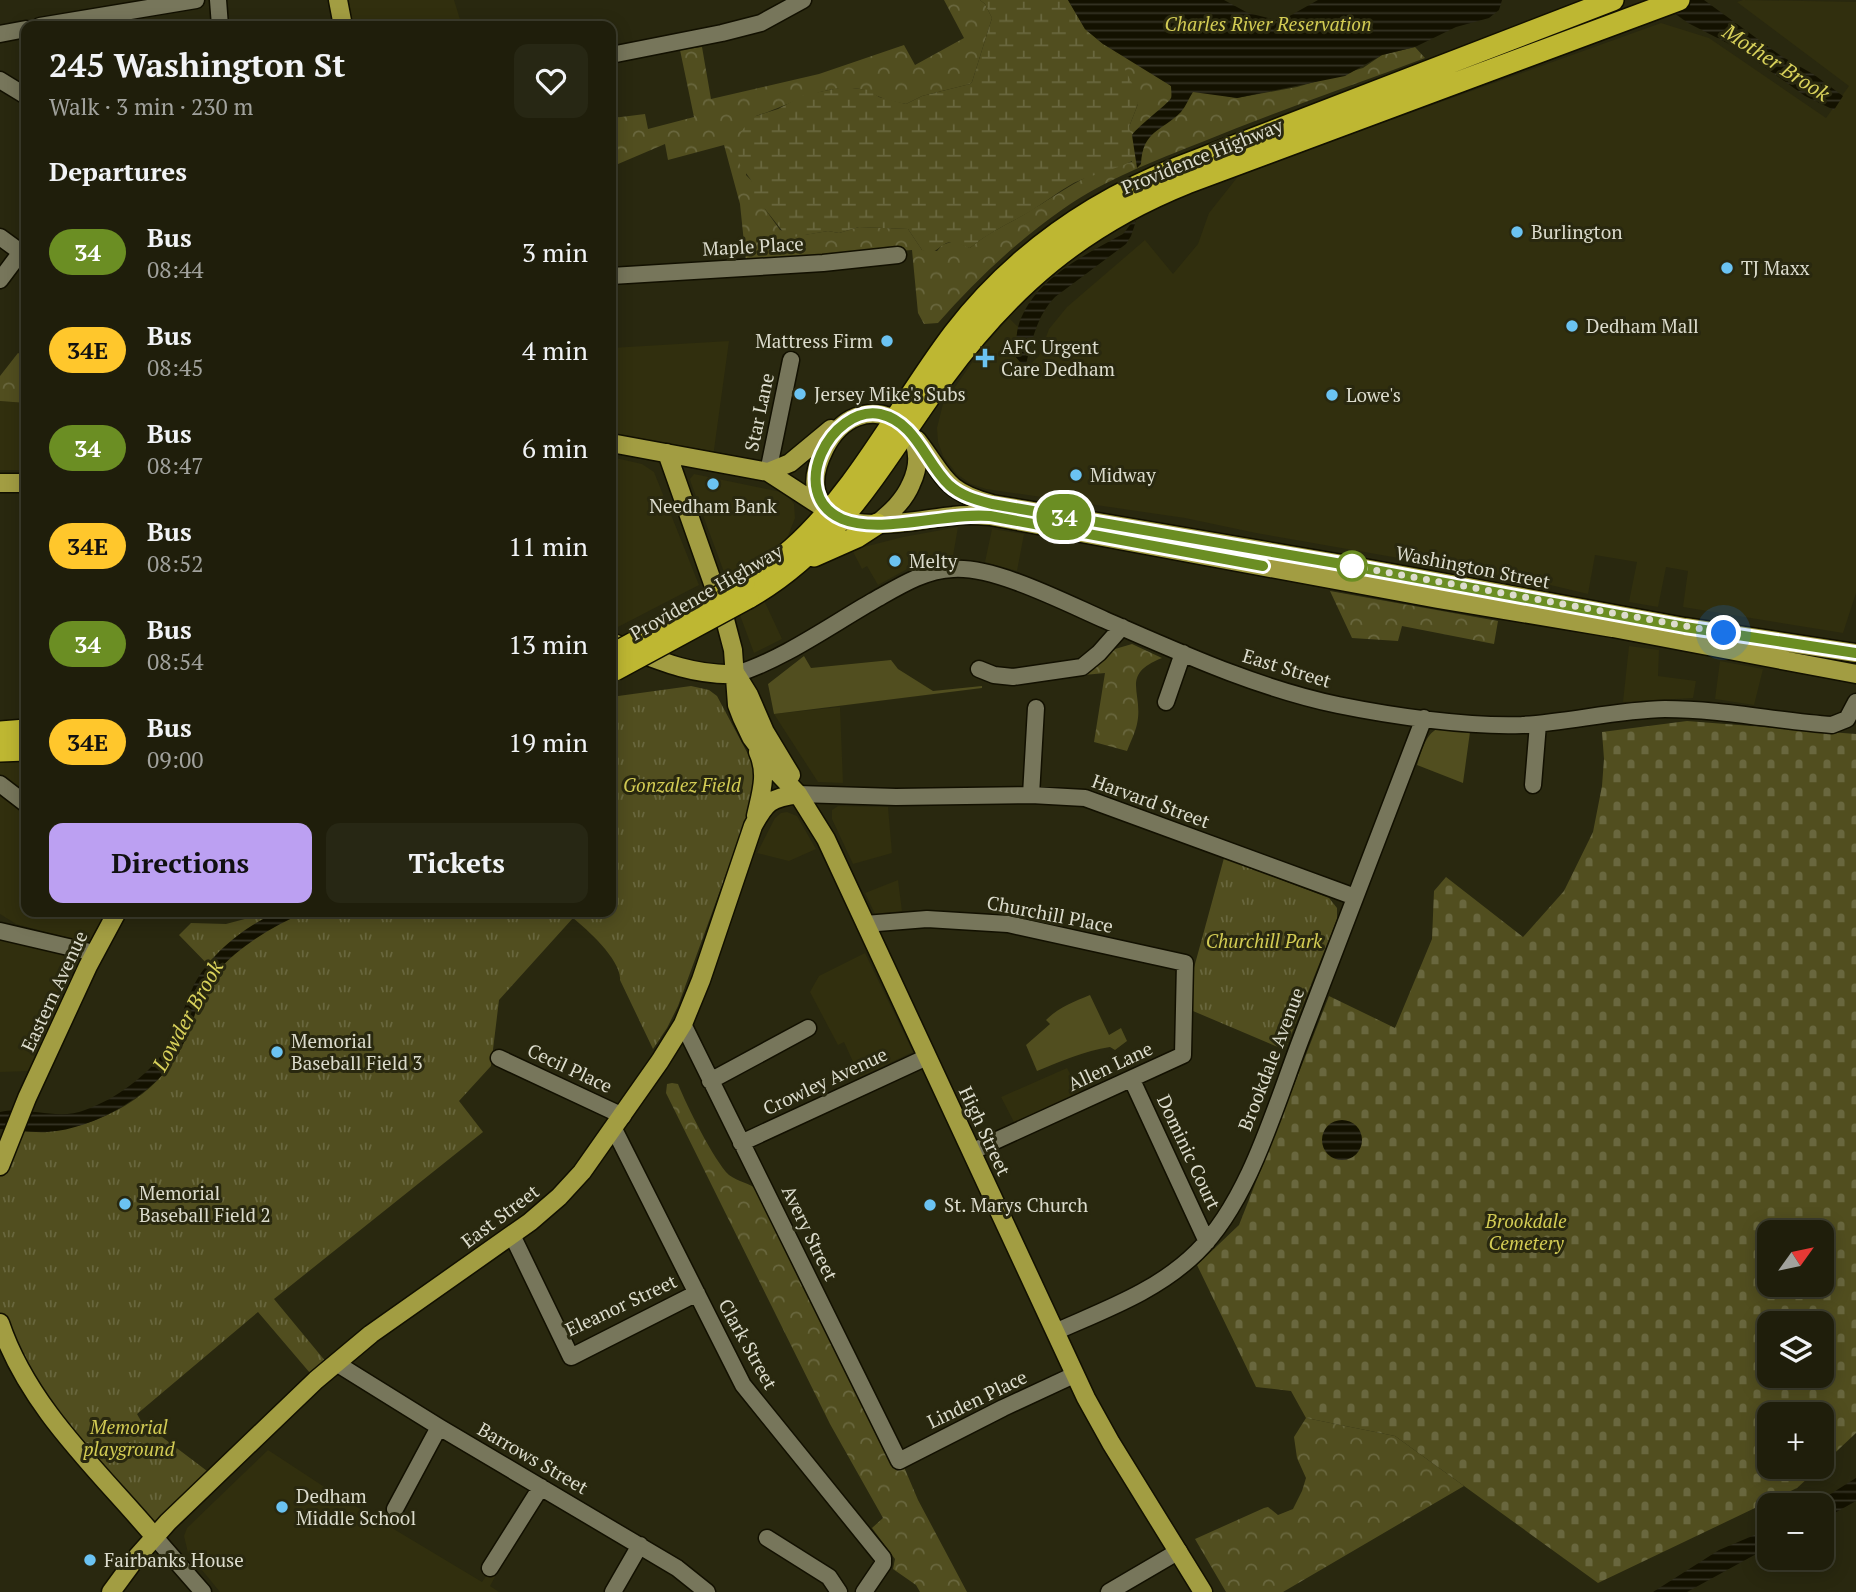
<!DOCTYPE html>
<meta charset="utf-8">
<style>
body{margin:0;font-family:"PT Serif",serif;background:#272714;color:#f1f3f6;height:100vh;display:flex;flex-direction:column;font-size:26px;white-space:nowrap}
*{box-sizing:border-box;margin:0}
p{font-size:23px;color:#a1a29d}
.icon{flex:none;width:38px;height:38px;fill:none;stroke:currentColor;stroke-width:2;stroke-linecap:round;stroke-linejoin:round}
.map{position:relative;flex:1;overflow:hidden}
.panel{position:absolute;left:21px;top:21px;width:595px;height:896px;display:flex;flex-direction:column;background:#1f1e0b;border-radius:14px;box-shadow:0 4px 18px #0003,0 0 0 2px #3c3c2c}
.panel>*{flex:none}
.badge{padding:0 14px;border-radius:23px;font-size:24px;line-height:46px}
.needle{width:46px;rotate:57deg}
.tools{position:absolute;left:1757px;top:1220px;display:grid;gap:14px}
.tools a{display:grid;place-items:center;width:77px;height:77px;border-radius:14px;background:#1f1e0b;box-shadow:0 4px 18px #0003,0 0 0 2px #3c3c2c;font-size:35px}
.you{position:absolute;width:35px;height:35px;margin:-18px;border:5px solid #fff;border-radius:50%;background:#1a73e8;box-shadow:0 0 0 10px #1a73e833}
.map>.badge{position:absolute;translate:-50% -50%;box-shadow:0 0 0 4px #fff}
h2{padding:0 28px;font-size:26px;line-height:63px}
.round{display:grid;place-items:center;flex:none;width:74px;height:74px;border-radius:14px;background:#272714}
.head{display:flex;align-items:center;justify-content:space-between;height:119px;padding:0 28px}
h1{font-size:33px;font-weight:700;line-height:52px}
.cta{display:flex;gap:14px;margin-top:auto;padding:14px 28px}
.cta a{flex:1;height:80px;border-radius:14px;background:#bca0f2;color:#111;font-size:28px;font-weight:700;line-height:80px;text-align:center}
.cta a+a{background:#272714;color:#f1f3f6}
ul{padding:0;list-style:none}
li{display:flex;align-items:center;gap:21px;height:98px;padding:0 28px}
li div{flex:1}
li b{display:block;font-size:26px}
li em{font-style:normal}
li .badge{min-width:77px;font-weight:700;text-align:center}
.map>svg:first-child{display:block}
.built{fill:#312f0e}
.grass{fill:#514e1f}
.forest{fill:url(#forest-crowns)}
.wetland{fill:url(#wetland-marsh)}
.cemetery{fill:url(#cemetery-stones);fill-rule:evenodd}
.park{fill:url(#park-tufts)}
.water{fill:url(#water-rules)}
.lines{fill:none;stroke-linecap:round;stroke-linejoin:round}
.minor-casing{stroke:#121000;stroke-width:19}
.major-casing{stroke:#121000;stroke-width:21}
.highway-casing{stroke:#121000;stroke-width:24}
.minor{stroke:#77765b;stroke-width:16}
.major{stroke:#a29d42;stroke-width:18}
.highway{stroke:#beb732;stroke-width:21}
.highway-bridge-casing{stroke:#121000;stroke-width:24;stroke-linecap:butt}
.highway-bridge{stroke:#beb732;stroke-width:21}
.line-casing{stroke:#fff;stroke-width:16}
.line{stroke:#6b8e23;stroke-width:10}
.walk{stroke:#dcdccd;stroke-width:7;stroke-dasharray:0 12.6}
.poi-dot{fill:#6bc3f2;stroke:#29280f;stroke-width:2.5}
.stop-dot{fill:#fff;stroke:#6b8e23;stroke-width:3.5}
.labels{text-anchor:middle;stroke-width:6;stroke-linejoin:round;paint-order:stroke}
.park-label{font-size:19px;font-style:italic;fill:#d3cc54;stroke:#29280f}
.street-label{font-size:19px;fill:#dcdccd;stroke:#29280f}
.poi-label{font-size:19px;fill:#dcdccd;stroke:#29280f;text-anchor:start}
.water-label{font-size:21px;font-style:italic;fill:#d8d15a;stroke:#29280f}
</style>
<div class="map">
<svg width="1856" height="1592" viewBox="0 0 1856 1592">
<defs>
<pattern id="forest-crowns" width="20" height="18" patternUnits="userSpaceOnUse" patternTransform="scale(1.75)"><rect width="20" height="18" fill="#514e1f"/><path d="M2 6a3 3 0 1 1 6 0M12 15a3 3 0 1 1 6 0" fill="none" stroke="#69673e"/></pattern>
<pattern id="wetland-marsh" width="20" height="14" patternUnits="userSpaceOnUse" patternTransform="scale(1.75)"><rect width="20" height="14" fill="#514e1f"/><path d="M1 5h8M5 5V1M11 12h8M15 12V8" fill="none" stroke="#69673e"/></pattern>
<pattern id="cemetery-stones" width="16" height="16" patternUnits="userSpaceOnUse" patternTransform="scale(1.75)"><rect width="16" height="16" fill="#514e1f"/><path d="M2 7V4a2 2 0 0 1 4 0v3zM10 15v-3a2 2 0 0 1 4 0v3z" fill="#69673e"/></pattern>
<pattern id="park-tufts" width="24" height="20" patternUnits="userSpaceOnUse" patternTransform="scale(1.75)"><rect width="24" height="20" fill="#514e1f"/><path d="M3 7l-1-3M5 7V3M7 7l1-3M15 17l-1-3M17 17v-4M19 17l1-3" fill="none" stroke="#69673e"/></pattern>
<pattern id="water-rules" width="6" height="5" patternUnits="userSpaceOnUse" patternTransform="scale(1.75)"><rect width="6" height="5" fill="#131100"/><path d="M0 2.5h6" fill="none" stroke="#353324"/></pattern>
</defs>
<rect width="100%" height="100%" fill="#29280f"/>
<path class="built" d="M347 0H454L462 26H352Z
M1743 0 1856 2V593L1843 633 1683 607 1688 571 1666 567 1658 607 1629 602 1637 562 1595 555 1588 594 1542 583 1256 533 1185 518 986 489 971 484 957 474 943 456 938 442 937 428 943 404 983 347 1009 318 1018 327 1015 356 1026 368 1039 356 1049 329 1067 307 1145 240 1173 274 1198 244 1209 213 1240 174 1661 23 1709 38 1826 118 1849 86 1737 2Z
M729 341 713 457 611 437V348Z
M0 401 26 403V470H0Z
M611 457 642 464 654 472 699 585 616 628 611 625Z
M694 474 786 493 794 504 795 518 788 536 779 547 749 568 782 639 754 653 691 483 690 479Z
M958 527 953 556 920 562 878 585 867 566 862 569 852 550 903 537Z
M992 529 1024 534 1017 571 985 562Z
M1629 646 1659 650 1658 676 1696 681 1693 698 1623 702Z
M1720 661 1763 669 1754 705 1715 699Z
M840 707 843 783 818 782 774 714Z
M26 761V795L0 775V763Z
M0 793 26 812V912H109L90 942 68 938 16 924 0 914Z
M838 806 888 807 892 853 853 864 832 819V810Z
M787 812 797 816 816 849 789 861 757 853 775 818 781 813Z
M898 880 902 911 875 914 865 893Z
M0 936 77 954 30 1071 0 1072Z
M865 953 913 1052 860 1077 844 1042 838 1045 810 992 819 976Z
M1067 1068 1082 1097 1016 1126 1001 1097Z
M268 1450 332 1492 482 1582 489 1572 496 1575 490 1586 499 1592H220L188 1553 184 1536 187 1528Z"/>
<path class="grass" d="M804 656 811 668 891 660 898 669 933 691 982 686V688L774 714 768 684Z
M1437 729 1470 732 1463 783 1417 765C1421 753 1425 735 1437 729Z
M1090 995 1109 1035 1121 1028 1127 1041 1115 1050 1110 1047C1084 1051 1062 1061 1037 1071L1026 1045 1050 1024 1046 1020C1059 1007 1073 1002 1090 995Z"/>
<path class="forest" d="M944 0H980L985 4 992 18 972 82 970 84 922 96 906 104C898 102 888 101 880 97 874 95 871 91 865 90 826 81 792 105 756 116L746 175 751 180 765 209 780 230 804 235 828 231 839 233 859 227 908 229 922 250 937 251 942 245 954 241 970 248C988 232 1009 224 1030 211 1062 192 1094 167 1132 162L1129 127 1138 104 1115 50 1103 44 1068 0 1171 86 1237 98 1297 87 1363 68 1382 55 1415 47 1425 58C1351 86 1275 112 1202 142 1154 161 1106 179 1063 209 1016 242 976 280 938 323L924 324 918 313 912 250 746 262 740 204 724 145 668 160 665 144 611 167V103L613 118 645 114 648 129 694 117 680 50 702 47 711 99 819 74 904 45 915 65 964 38Z
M18 353 26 357V403L0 401V376Z
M1330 591 1498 621 1494 644 1402 626 1398 641 1352 638Z
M1132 644 1162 658C1119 675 1144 692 1137 724 1135 733 1130 743 1127 751L1094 742 1105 673 1084 675 1115 649Z
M672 1083 678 1084C686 1104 714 1161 729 1175 738 1182 750 1183 758 1190L904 1467 918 1500 967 1592H920L916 1585 893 1569 895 1559 872 1528 883 1518 830 1424 666 1093 667 1084Z
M1306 1418 1395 1436 1464 1486 1283 1592H1226L1195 1539 1264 1508 1268 1507 1278 1515 1293 1509 1302 1491 1306 1478 1297 1458 1294 1437Z"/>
<path class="wetland" d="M980 0H1068L1085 29 1103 44 1115 50 1137 93 1138 104 1129 127 1137 157C1128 167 1088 175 1072 184 1058 192 1045 202 1031 211 1010 223 989 232 970 248 965 247 957 242 952 242 944 241 938 251 930 253L922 250 908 229 859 227 839 233 828 231 788 238 765 209 756 204 753 199 751 180 740 165 737 147 742 130 756 116 778 109 804 95 844 87 869 90 879 97 906 104 922 96 970 84 972 82 992 18 985 4Z"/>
<path class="cemetery" d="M1687 721 1856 734V1433L1822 1465V1414H1769V1466L1820 1467 1797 1488 1598 1583 1395 1436 1306 1418 1291 1391 1256 1387 1197 1265 1239 1225 1329 996 1395 1028 1432 939 1434 891 1446 877 1523 937 1564 891 1593 832 1602 786 1604 759 1602 732ZM1769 1232H1822V1284H1769ZM1769 1323H1822V1376H1769Z"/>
<path class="park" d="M691 686 709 690 717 696 749 756 758 778 749 811 678 1006 667 1028 653 1049 620 980C622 961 587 929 573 918L499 1000 491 1066 459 1101 483 1132 274 1299 331 1368 316 1380 258 1312 137 1414 141 1421 215 1477 154 1536 54 1419 0 1323V1166L14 1130C73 1139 146 1108 177 1055 189 1037 194 1015 202 996 206 988 212 980 216 973L179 935 191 923 226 924 271 912H611V697Z
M1224 858 1329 898 1337 908V919L1285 1050 1193 1011 1192 975Z"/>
<path class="water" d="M1068 0H1224L1248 13 1276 20 1286 18 1318 0H1502L1499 10 1489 18 1456 27 1415 47 1382 55 1345 76 1237 98 1193 92C1189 98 1186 106 1181 112 1161 132 1143 130 1141 164L1137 168 1132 135C1139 125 1168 104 1171 98 1172 96 1171 88 1171 86L1103 44 1085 29Z
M1656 0H1704L1781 56 1813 74 1843 96 1834 110 1805 96 1741 50 1688 23Z
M1136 221 1131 236 1126 244 1055 297C1036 317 1033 339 1026 364L1020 362 1015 356C1016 342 1016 327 1023 314 1041 276 1088 253 1123 234L1130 225Z
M278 912H305C274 926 240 945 217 972 197 995 193 1028 178 1054 155 1094 94 1129 48 1132 32 1133 16 1130 0 1129V1112C28 1106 58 1121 85 1110 116 1099 147 1076 166 1049 178 1030 184 1005 194 985 210 954 246 925 278 912Z
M1322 1140a20 20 0 1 1 40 0a20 20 0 1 1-40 0Z
M1856 1478V1501L1822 1520V1505H1813Z
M1769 1529V1547L1687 1592H1653L1719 1550Z"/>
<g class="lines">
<defs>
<path id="minor" d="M218 0 220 26
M40 26 196 0
M0 34 26 29
M611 55 722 33 761 23 803 0
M0 80 26 96
M0 237 26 256
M611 276 823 263 898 255
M0 280 21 252
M768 472 791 360
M979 669 994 675 1013 677 1082 667 1099 653 1122 627
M736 674C782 660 831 625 873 601 898 587 924 570 953 569 995 566 1066 603 1105 620 1181 653 1257 688 1338 705 1392 716 1467 727 1522 725 1570 722 1617 710 1665 709 1722 709 1776 721 1832 725L1847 719 1856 702
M1166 702 1183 653
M0 784 26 804
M1533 785 1538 724
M798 794 896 797 1031 795 1085 798 1355 897
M1031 795 1036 708
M865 924 927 919 1008 924 1185 963 1183 1055 971 1152
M0 931 94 953
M683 1024 899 1461 1003 1408 1074 1375
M499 1058 623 1116
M1132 1080 1207 1242
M710 1081 808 1028
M614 1129 743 1385 883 1558V1564L864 1592
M741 1143 927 1057
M512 1235 571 1357 697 1293
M1055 1332C1104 1310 1158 1291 1197 1252 1249 1201 1275 1107 1301 1039 1342 932 1383 825 1424 718
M336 1363 439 1427 677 1568 707 1592
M395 1509 439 1427
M154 1536 203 1592
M767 1538 829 1577 839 1592
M490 1568 541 1487
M613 1592 640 1545
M1109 1592 1179 1551"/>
<path id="major" d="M338 0 343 26
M917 440C945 476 943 491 992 504L1337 563 1685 627 1856 653
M611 443 768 472 822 507
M667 453 723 612 733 650 737 705 742 718 751 737 778 773 798 794 826 839 1086 1398 1111 1443 1203 1592
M768 472 790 463 831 429
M0 483H26
M877 524C890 513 904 501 911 484 940 423 859 381 825 448 818 462 812 479 817 494 833 542 917 519 953 516 966 514 978 515 990 516L1438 599 1613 628 1856 674
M611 642C653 658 690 676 736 674
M736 674 749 695 765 732 791 775
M756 816C761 793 768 774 758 752
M0 1166 27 1098 88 966 117 912
M0 1323C28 1407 98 1470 154 1536
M111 1592 136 1558 168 1522 316 1380 371 1334 530 1222 559 1197 582 1172 660 1061 683 1024 701 980 753 826C766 802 770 798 798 794"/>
<path id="highway" d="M814 556 857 537 877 524
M744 583C761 572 777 562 792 549 859 489 900 404 954 333 1012 258 1089 203 1177 168L1613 0
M748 598C840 546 883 460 943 378 1010 287 1082 225 1187 183L1679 0
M0 732 26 730
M0 751 26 750"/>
</defs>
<use href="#minor" class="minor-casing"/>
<use href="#major" class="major-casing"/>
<use href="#highway" class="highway-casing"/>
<use href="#minor" class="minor"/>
<use href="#major" class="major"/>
<use href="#highway" class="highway"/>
<defs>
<path id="highway-bridge" d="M611 655 744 583
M615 670 748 598"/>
</defs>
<use href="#highway-bridge" class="highway-bridge-casing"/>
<use href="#highway-bridge" class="highway-bridge"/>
</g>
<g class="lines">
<defs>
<path id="line" d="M1263 566 990 516C946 512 880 535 842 519 785 494 831 405 880 414 916 422 925 462 949 485 961 496 977 500 992 504L1336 563 1685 627 1856 653"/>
</defs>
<use href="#line" class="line-casing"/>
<use href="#line" class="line"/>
<path class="walk" d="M1352 566 1724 633"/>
</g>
<g class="poi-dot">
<circle cx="1517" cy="232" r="7"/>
<circle cx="1727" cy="268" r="7"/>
<circle cx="1572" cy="326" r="7"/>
<circle cx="887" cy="341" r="7"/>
<path d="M981.5 347.5h7v7h7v7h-7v7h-7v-7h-7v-7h7z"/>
<circle cx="800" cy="394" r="7"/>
<circle cx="1332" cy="395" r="7"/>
<circle cx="1076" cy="475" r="7"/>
<circle cx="713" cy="484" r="7"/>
<circle cx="895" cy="561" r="7"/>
<circle cx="277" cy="1052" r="7"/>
<circle cx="125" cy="1204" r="7"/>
<circle cx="930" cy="1205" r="7"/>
<circle cx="282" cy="1507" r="7"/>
<circle cx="90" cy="1560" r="7"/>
</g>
<circle class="stop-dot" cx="1352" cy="566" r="14"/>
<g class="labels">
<g class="park-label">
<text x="1268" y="31">Charles River Reservation</text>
<text x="682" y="792">Gonzalez Field</text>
<text x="1264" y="948">Churchill Park</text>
<text x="1526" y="1228">Brookdale<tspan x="1526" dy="22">Cemetery</tspan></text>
<text x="129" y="1434">Memorial<tspan x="129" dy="22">playground</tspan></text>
</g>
<g class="street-label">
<text transform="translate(1202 156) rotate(-22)" y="7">Providence Highway</text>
<text transform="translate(753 246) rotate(-3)" y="7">Maple Place</text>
<text transform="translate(759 412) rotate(-78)" y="7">Star Lane</text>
<text transform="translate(1473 567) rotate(11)" y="7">Washington Street</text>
<text transform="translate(706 592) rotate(-30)" y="7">Providence Highway</text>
<text transform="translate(1287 668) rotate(17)" y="7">East Street</text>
<text transform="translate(1151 801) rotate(20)" y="7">Harvard Street</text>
<text transform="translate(1050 914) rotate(11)" y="7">Churchill Place</text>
<text transform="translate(54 991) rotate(-65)" y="7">Eastern Avenue</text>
<text transform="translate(1271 1059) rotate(-69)" y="7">Brookdale Avenue</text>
<text transform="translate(1110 1066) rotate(-25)" y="7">Allen Lane</text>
<text transform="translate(570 1068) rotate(25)" y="7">Cecil Place</text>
<text transform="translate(825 1081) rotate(-25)" y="7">Crowley Avenue</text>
<text transform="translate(985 1131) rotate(65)" y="7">High Street</text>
<text transform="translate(1189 1152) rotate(65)" y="7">Dominic Court</text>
<text transform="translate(500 1216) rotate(-37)" y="7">East Street</text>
<text transform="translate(810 1233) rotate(64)" y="7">Avery Street</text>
<text transform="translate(621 1305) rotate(-25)" y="7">Eleanor Street</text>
<text transform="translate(748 1344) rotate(61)" y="7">Clark Street</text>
<text transform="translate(977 1399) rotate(-26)" y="7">Linden Place</text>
<text transform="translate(533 1458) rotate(30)" y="7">Barrows Street</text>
</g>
<g class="poi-label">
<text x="1531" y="239">Burlington</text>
<text x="1741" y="275">TJ Maxx</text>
<text x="1586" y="333">Dedham Mall</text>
<text x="873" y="348" text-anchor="end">Mattress Firm</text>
<text x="1001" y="354">AFC Urgent<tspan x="1001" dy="22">Care Dedham</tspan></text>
<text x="814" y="401">Jersey Mike's Subs</text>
<text x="1346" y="402">Lowe's</text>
<text x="1090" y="482">Midway</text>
<text x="713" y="513" text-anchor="middle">Needham Bank</text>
<text x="909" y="568">Melty</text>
<text x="291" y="1048">Memorial<tspan x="291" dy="22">Baseball Field 3</tspan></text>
<text x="139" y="1200">Memorial<tspan x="139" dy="22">Baseball Field 2</tspan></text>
<text x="944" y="1212">St. Marys Church</text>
<text x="296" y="1503">Dedham<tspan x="296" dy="22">Middle School</tspan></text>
<text x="104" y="1567">Fairbanks House</text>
</g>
<g class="water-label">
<text transform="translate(1776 63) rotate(33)" y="7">Mother Brook</text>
<text transform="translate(188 1016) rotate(-61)" y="7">Lowder Brook</text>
</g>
</g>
</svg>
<div class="tools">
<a><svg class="needle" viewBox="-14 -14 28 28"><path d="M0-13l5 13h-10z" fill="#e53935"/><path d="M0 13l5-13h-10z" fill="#a1a29d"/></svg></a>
<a><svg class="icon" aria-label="layers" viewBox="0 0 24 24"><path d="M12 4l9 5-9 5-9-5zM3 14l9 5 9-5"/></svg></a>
<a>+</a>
<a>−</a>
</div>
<div class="you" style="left:1724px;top:633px"></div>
<b class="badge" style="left:1064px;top:517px;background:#6b8e23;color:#fff">34</b>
<section class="panel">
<div class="head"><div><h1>245 Washington St</h1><p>Walk · 3 min · 230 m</p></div><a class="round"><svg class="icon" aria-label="heart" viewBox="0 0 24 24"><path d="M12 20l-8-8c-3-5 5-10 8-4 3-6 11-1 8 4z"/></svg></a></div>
<h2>Departures</h2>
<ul>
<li><span class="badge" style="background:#6b8e23;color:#fff">34</span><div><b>Bus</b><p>08:44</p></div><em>3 min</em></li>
<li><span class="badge" style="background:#ffc72c;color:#111">34E</span><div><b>Bus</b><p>08:45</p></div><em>4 min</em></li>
<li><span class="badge" style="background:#6b8e23;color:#fff">34</span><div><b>Bus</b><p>08:47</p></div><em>6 min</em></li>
<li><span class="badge" style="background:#ffc72c;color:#111">34E</span><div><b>Bus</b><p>08:52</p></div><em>11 min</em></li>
<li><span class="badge" style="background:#6b8e23;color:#fff">34</span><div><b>Bus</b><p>08:54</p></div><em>13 min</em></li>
<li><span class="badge" style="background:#ffc72c;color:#111">34E</span><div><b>Bus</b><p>09:00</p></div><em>19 min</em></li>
</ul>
<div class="cta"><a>Directions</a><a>Tickets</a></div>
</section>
</div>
